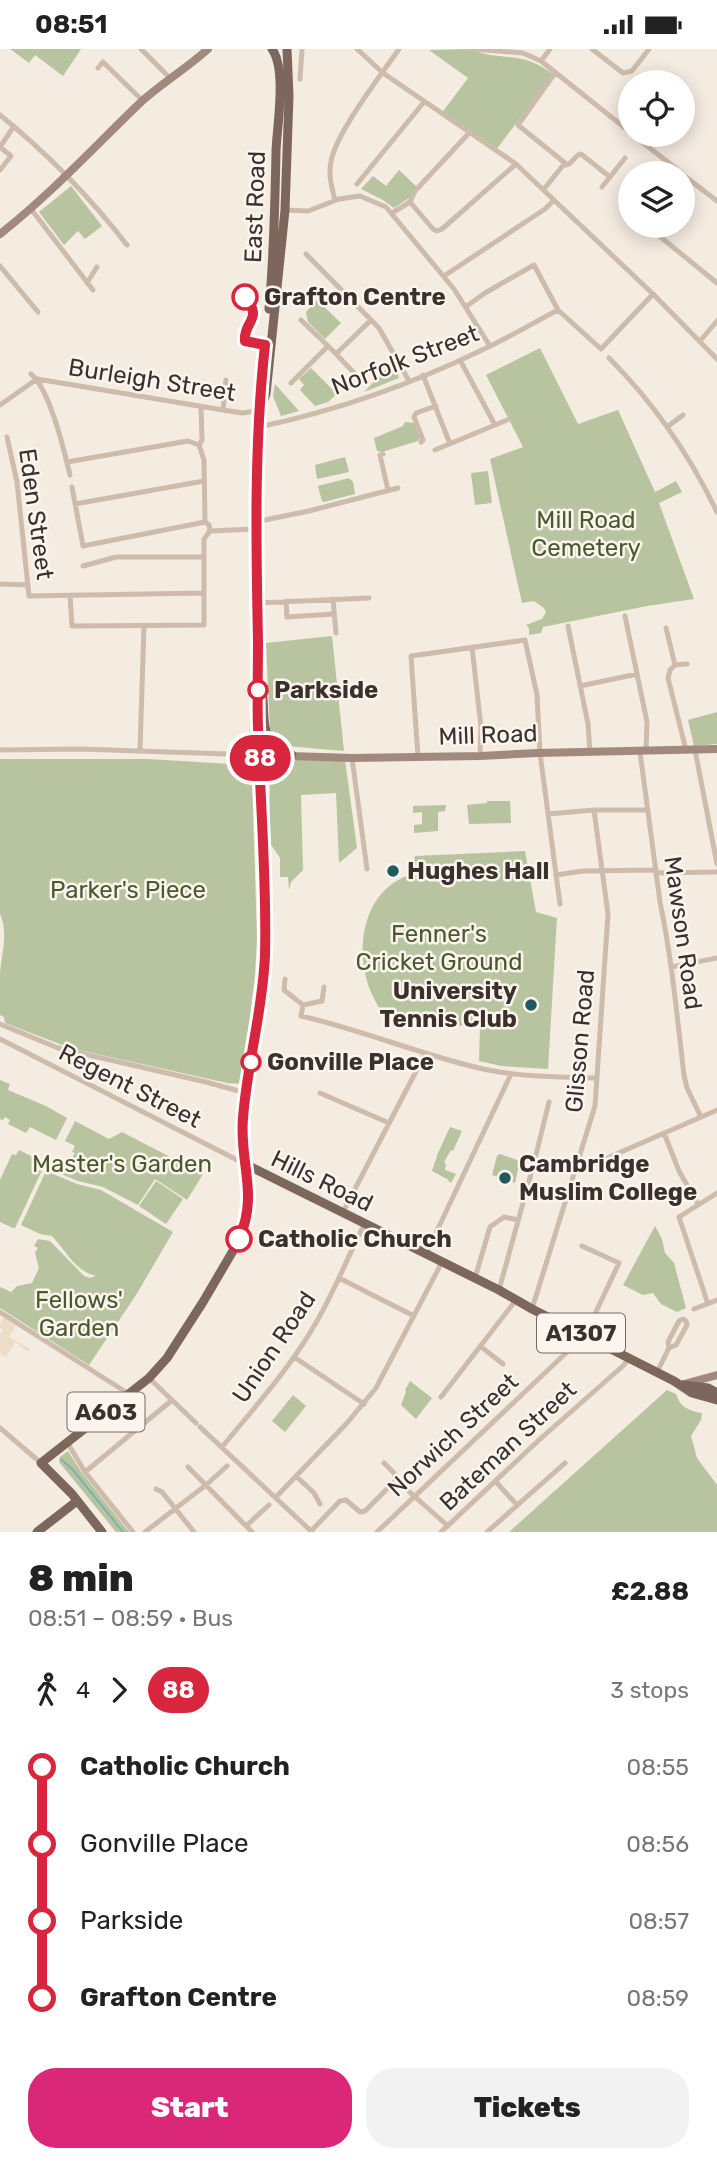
<!DOCTYPE html>
<meta charset="utf-8">
<style>
body{margin:0;font-family:Rubik,sans-serif;background:#f2f2f2;color:#222;height:100vh;display:flex;flex-direction:column;font-size:26px;white-space:nowrap}
*{box-sizing:border-box;margin:0}
p{font-size:23px;color:#767676}
.icon{flex:none;width:38px;height:38px;fill:none;stroke:currentColor;stroke-width:2;stroke-linecap:round;stroke-linejoin:round}
.map{position:relative;height:1483px;overflow:hidden}
.drawer{display:flex;flex-direction:column;background:#fff;flex:1}
.drawer>*{flex:none}
.badge{padding:0 14px;border-radius:23px;font-size:24px;line-height:46px}
.controls{position:absolute;left:618px;top:21px;display:grid;gap:14px}
.controls a{display:grid;place-items:center;width:77px;height:77px;border-radius:50%;background:#fff;box-shadow:0 4px 18px #0003;font-size:35px}
.map>.badge{position:absolute;translate:-50% -50%;box-shadow:0 0 0 4px #fff}
.legs{display:flex;align-items:center;gap:10px;height:77px;padding:0 28px;font-size:23px}
.legs p{margin-inline-start:auto}
.overview{display:flex;align-items:center;justify-content:space-between;height:119px;padding:0 28px}
h1{font-size:38px;font-weight:800;line-height:52px}
.button{display:flex;gap:14px;margin-top:auto;padding:14px 28px}
.button a{flex:1;height:80px;border-radius:28px;background:#db2777;color:#fff;font-size:28px;font-weight:800;line-height:80px;text-align:center}
.button a+a{background:#f2f2f2;color:#222}
ul{padding:0 28px;list-style:none}
li{display:flex;align-items:center;gap:24px;height:77px;font-size:26px}
li i{display:grid;place-items:center;width:10px;height:100%;margin:0 9px;background:currentColor}
li i::after{content:'';width:18px;height:18px;margin:-9px;border:5px solid;border-radius:50%;background:#fff}
li p{margin-inline-start:auto}
li:first-child i{background:linear-gradient(#0000 50%,currentColor 0)}
li:last-child i{background:linear-gradient(currentColor 50%,#0000 0)}
.status{display:flex;justify-content:space-between;align-items:center;height:49px;padding:0 35px;background:#fff;direction:ltr}
.status svg{height:19px;fill:currentColor}
.map>svg:first-child{display:block}
.green{fill:#b8c4a0}
.plaza{fill:#ecdcc8}
.lines{fill:none;stroke-linecap:round;stroke-linejoin:round}
.stream{stroke:#7fb0b2;stroke-width:2}
.street{stroke:#cdbbac;stroke-width:5}
.secondary{stroke:#a18a7d;stroke-width:8}
.primary{stroke:#7d675c;stroke-width:9}
.line-1-casing{stroke:#fff;stroke-width:16}
.line-1{stroke:#d7263d;stroke-width:10}
.stop-1-dot{fill:#fff;stroke:#d7263d;stroke-width:3.5}
.poi-dot{fill:#1f5a5e;stroke:#fbf5ee;stroke-width:2.5}
.labels{text-anchor:middle;stroke-width:5;stroke-linejoin:round;paint-order:stroke}
.shield{fill:#fbf5ee;stroke:#756b66;stroke-width:2}
.shield-label{font-size:23px;font-weight:bold;fill:#3b302b}
.street-label{font-size:24px;fill:#3b302b;stroke:#fbf5ee}
.stop-label{font-size:24px;font-weight:bold;fill:#3b302b;stroke:#fbf5ee;text-anchor:start}
.park-label{font-size:24px;fill:#4a5a2e;stroke:#fbf5ee}
.poi-label{font-size:24px;font-weight:bold;fill:#3b302b;stroke:#fbf5ee;text-anchor:start}
</style>
<div class="status"><b>08:51</b><svg viewBox="0 0 49 12"><path d="M0 12V9h3v3zM5 12V6h3v6zM10 12V3h3v9zM15 12V0h3v12zM26 1h20v11H26zM47 4h2v5h-2z"/></svg></div>
<div class="map">
<svg width="717" height="1483" viewBox="0 0 717 1483">
<rect width="100%" height="100%" fill="#f4ebe1"/>
<path class="green" d="M10 0H81L63 27 35 6 29 14Z
M470 0C505 14 519 0 553 25L496 101 441 65 468 29 429 1Z
M399 121 417 138 409 149 394 159 383 151 361 140 373 127 386 137Z
M71 137 102 177 85 190 78 182 64 196 39 163Z
M317 251 341 274 325 290 308 273 306 263Z
M540 299 578 375 618 361 655 443 676 432 682 443 659 454 694 550 647 557 543 578 541 584 529 586V579L526 576 542 570 546 563 544 559 534 552 522 554 490 410 523 398 486 326Z
M394 312 399 329 364 343Z
M311 319 337 345 328 353 315 357 300 341 304 336 299 330Z
M275 335 299 362 281 367 273 347Z
M405 373 414 374 420 389 418 392 382 403 377 402 374 389 403 377Z
M345 408 349 423 317 430 315 416Z
M488 422 492 454 475 456 471 424Z
M349 429 353 433 355 445 324 453 322 452 318 437Z
M332 587 344 702 287 697 276 691 270 681 266 594Z
M717 663V695L694 697 688 671Z
M0 710H148L248 716 252 726 257 889 255 927 242 1035 227 1034 70 999 5 974 4 968 0 966C0 953 0 939 0 926 1 905 9 885 0 865Z
M345 711 357 799 339 814 336 744 301 746 303 821 291 833 289 841 288 828H280V809L269 793 270 721C285 706 325 711 345 711Z
M487 752H510L511 774 469 775 467 756 487 754Z
M446 756 445 762 438 763V782L414 784V776L422 775V763L413 764V757Z
M525 802 536 863 557 869 548 1020 501 1017 479 1012 480 978C466 977 451 976 437 975 423 975 407 978 394 972 382 967 376 954 371 943 353 900 363 840 412 825L415 807Z
M0 1031 10 1035 8 1041 46 1057 67 1069 56 1091 30 1078 26 1084 8 1075 10 1071 5 1068 3 1071 0 1070Z
M75 1072 109 1090 122 1083 203 1125 187 1151 155 1130 138 1156 103 1138 78 1132 61 1125 75 1104 72 1103 75 1097 65 1092Z
M450 1078 462 1082 453 1102 451 1101 444 1113 446 1115 445 1121 456 1125 451 1134 447 1130 432 1122 438 1104Z
M19 1101 39 1111 44 1117 15 1179H13L0 1173V1131L12 1105 16 1106Z
M500 1105 520 1112 515 1134 492 1126 497 1107Z
M46 1122 77 1135 101 1141 173 1183 136 1246 89 1316 0 1259V1238L11 1243 17 1237 32 1234 39 1219 35 1204 38 1199 34 1197 38 1190 50 1192 84 1227 90 1229 96 1227C74 1221 67 1203 52 1187L40 1185 21 1176Z
M156 1132 183 1150 166 1175 139 1157Z
M655 1177 662 1190 665 1204 674 1214 686 1259 677 1263 661 1255 653 1244 643 1246 623 1236Z
M410 1332 432 1349 416 1370 401 1356 406 1343 405 1341Z
M667 1341 676 1345C680 1358 689 1362 702 1364L701 1371 691 1387 697 1409 717 1436V1483H509Z
M293 1346 306 1357 285 1383 272 1372Z
M68 1402 82 1424 129 1483H116L59 1413 60 1408Z"/>
<path class="plaza" d="M4 1268 16 1276 9 1288 30 1300 29 1303 15 1293 6 1308 0 1305V1286L3 1281 0 1279V1275Z"/>
<g class="lines">
<path class="stream" d="M61 1410 73 1421 123 1483"/>
<path class="street" d="M141 0 171 30
M357 0 383 24 516 115 653 245 717 310
M473 0 523 4 541 12 630 83
M592 0 623 24 632 22 649 0
M541 12 550 0
M98 19 103 13 143 52
M300 30 302 0
M0 66C48 105 89 147 127 196
M633 86 682 124
M565 116C573 116 574 106 581 105L610 128 625 109
M0 121 11 107 0 98 14 77
M682 125 717 152
M357 135 424 53
M602 138 610 128
M544 140 565 114 518 76 555 24
M335 151C332 139 328 126 331 113 335 85 381 26 399 0
M410 153 433 180 437 182 442 180 516 115
M31 160 93 241
M285 161 308 162 339 150 360 147 386 158 454 240 490 297
M392 164 410 153 415 142 470 83
M647 177 717 234
M306 205 379 279 409 332
M0 217 38 263
M444 227 545 160 554 151
M87 234 97 218
M467 257 485 244 534 216 558 261 601 300 653 245
M301 271 328 297
M700 292 717 272
M336 305 356 326
M609 309C654 354 689 405 717 463
M31 325C50 341 64 401 70 426
M423 326 450 395
M37 330 223 361 243 364 260 361
M291 334 328 297 336 305 371 271
M0 356 37 330
M201 358 202 391 199 396 204 411 205 473 209 476 210 482
M223 361 226 331
M495 376 507 371
M259 378C335 362 412 335 482 301 508 289 533 274 558 261
M667 378 683 366
M7 388 17 433 29 547 203 544
M421 393 423 391 414 368 416 364 436 357
M435 401 495 376 460 311
M383 405 380 406 388 441
M67 413 188 392 199 396
M72 438 83 497 205 473
M75 455 204 432
M255 473 309 462 398 439
M210 482 256 480
M83 517 116 508H203
M0 535 28 536
M70 547 72 577 204 576V490L210 482
M333 550 336 584
M286 552 287 568 334 565
M257 554 369 549
M625 567 647 673 646 702
M568 577 588 675 590 704
M666 579 675 616 670 621 668 629 686 701
M472 598 481 678 480 707
M675 616 687 615
M580 637 637 625
M0 701 80 700 259 706
M140 701 144 577
M695 701 717 815
M640 703 660 853C672 910 677 968 684 1026L687 1039 701 1068
M418 708 411 607 525 591 537 646 540 704 560 855
M352 709 367 820
M548 765 594 761H648
M656 824 717 823
M556 826 583 822 656 821
M671 918 717 909
M285 930 284 941 303 956 322 952 324 938
M303 956 301 967C363 981 421 1006 483 1020 520 1028 559 1028 597 1029
M0 975 58 999 206 1033 246 1044
M0 990 245 1115
M320 1044 389 1074
M664 1084 679 1122 698 1155
M577 1119 589 1117 717 1061
M343 1163 425 1005
M426 1205 511 1025
M339 1229 414 1267
M475 1229 490 1178 504 1168 518 1171
M499 1241 534 1114 549 1053
M708 1255 679 1168 717 1144
M532 1260 595 1057 608 865 594 761
M694 1260 717 1251
M0 1263 129 1345
M683 1270 686 1272 687 1276 676 1296 669 1299 668 1293 679 1272Z
M480 1297 503 1315
M294 1308 364 1355
M657 1323 669 1299
M149 1329 196 1374
M441 1348 516 1251
M200 1378 312 1483
M0 1379 41 1414
M67 1393 85 1423 133 1483
M222 1398C255 1358 291 1318 317 1272 335 1241 348 1207 365 1174
M384 1414 394 1424 396 1431 448 1477
M188 1418 252 1483
M85 1423 171 1352
M296 1427 314 1444 320 1455
M496 1433 517 1456
M156 1440 162 1443 194 1483
M276 1448 347 1374 376 1339 442 1213
M246 1477 269 1456
M311 1482 340 1452 346 1451 360 1463 365 1462 396 1431
M145 1483 206 1436 227 1417
M377 1483 585 1286 619 1214 582 1197
M441 1483 539 1391 624 1316 629 1309
M487 1483 565 1414"/>
<path class="secondary" d="M0 185C51 145 94 98 141 53 162 34 187 19 208 0
M259 706 352 709 480 707 537 704 717 700
M684 1335 717 1326"/>
<path class="primary" d="M269 260C274 208 275 155 276 102 277 76 287 21 272 0
M260 354 264 313
M263 649C265 681 260 690 292 706
M235 704 246 694 258 678
M245 1115 499 1241 532 1260 674 1332 692 1344 717 1351
M683 1336 708 1339 717 1344
M37 1483 77 1452
M102 1483 72 1445 41 1414 149 1329 167 1309 203 1253 237 1195 247 1168 248 1128 242 1095 243 1068 265 907 262 771 258 678 255 473 260 361 266 345 285 161 289 47 287 0"/>
</g>
<g class="lines">
<defs>
<path id="line-1" d="M239 1190C259 1145 239 1114 243 1069 247 1015 263 961 265 906 267 830 260 754 258 678 257 650 258 622 258 593 256 494 254 395 265 296L245 292C243 272 264 271 245 248"/>
</defs>
<use href="#line-1" class="line-1-casing"/>
<use href="#line-1" class="line-1"/>
</g>
<g class="stop-1-dot">
<circle cx="245" cy="248" r="12"/>
<circle cx="258" cy="641" r="9"/>
<circle cx="251" cy="1013" r="9"/>
<circle cx="239" cy="1190" r="12"/>
</g>
<g class="poi-dot">
<circle cx="393" cy="822" r="7"/>
<circle cx="531" cy="956" r="7"/>
<circle cx="505" cy="1129" r="7"/>
</g>
<g class="labels">
<g class="shield">
<rect x="537" y="1264.5" width="88" height="39" rx="5"/>
<rect x="67.5" y="1343.5" width="77" height="39" rx="5"/>
</g>
<g class="shield-label">
<text x="581" y="1292">A1307</text>
<text x="106" y="1371">A603</text>
</g>
<g class="street-label">
<text transform="translate(255 158) rotate(-88)" y="8">East Road</text>
<text transform="translate(405 311) rotate(-21)" y="8">Norfolk Street</text>
<text transform="translate(152 331) rotate(9)" y="8">Burleigh Street</text>
<text transform="translate(36 465) rotate(82)" y="8">Eden Street</text>
<text transform="translate(488 686) rotate(-2)" y="8">Mill Road</text>
<text transform="translate(683 884) rotate(82)" y="8">Mawson Road</text>
<text transform="translate(580 992) rotate(-85)" y="8">Glisson Road</text>
<text transform="translate(130 1037) rotate(27)" y="8">Regent Street</text>
<text transform="translate(322 1132) rotate(26)" y="8">Hills Road</text>
<text transform="translate(274 1298) rotate(-56)" y="8">Union Road</text>
<text transform="translate(453 1386) rotate(-43)" y="8">Norwich Street</text>
<text transform="translate(508 1397) rotate(-43)" y="8">Bateman Street</text>
</g>
<g class="stop-label">
<text x="264" y="256">Grafton Centre</text>
<text x="274" y="649">Parkside</text>
<text x="267" y="1021">Gonville Place</text>
<text x="258" y="1198">Catholic Church</text>
</g>
<g class="park-label">
<text x="586" y="479">Mill Road<tspan x="586" dy="28">Cemetery</tspan></text>
<text x="128" y="849">Parker's Piece</text>
<text x="439" y="893">Fenner's<tspan x="439" dy="28">Cricket Ground</tspan></text>
<text x="122" y="1123">Master's Garden</text>
<text x="79" y="1259">Fellows'<tspan x="79" dy="28">Garden</tspan></text>
</g>
<g class="poi-label">
<text x="407" y="830">Hughes Hall</text>
<text x="517" y="950" text-anchor="end">University<tspan x="517" dy="28">Tennis Club</tspan></text>
<text x="519" y="1123">Cambridge<tspan x="519" dy="28">Muslim College</tspan></text>
</g>
</g>
</svg>
<div class="controls">
<a><svg class="icon" aria-label="locate" viewBox="0 0 24 24"><circle cx="12" cy="12" r="6"/><path d="M12 2v4M12 18v4M2 12h4M18 12h4"/></svg></a>
<a><svg class="icon" aria-label="layers" viewBox="0 0 24 24"><path d="M12 4l9 5-9 5-9-5zM3 14l9 5 9-5"/></svg></a>
</div>
<b class="badge" style="left:260px;top:709px;background:#d7263d;color:#fff">88</b>
</div>
<section class="drawer">
<div class="overview"><div><h1>8 min</h1><p>08:51 – 08:59 · Bus</p></div><b>£2.88</b></div>
<div class="legs"><svg class="icon" aria-label="walk" viewBox="0 0 24 24"><circle cx="13" cy="4" r="2"/><path d="M13 8l-2 6 4 7M11 14l-3 7M7 12l3-4h3l4 4"/></svg>4<svg class="icon" aria-label="forward" viewBox="0 0 24 24"><path d="M9 5l7 7-7 7"/></svg><b class="badge" style="background:#d7263d;color:#fff">88</b><p>3 stops</p></div>
<ul>
<li><i style="color:#d7263d"></i><b>Catholic Church</b><p>08:55</p></li>
<li><i style="color:#d7263d"></i><span>Gonville Place</span><p>08:56</p></li>
<li><i style="color:#d7263d"></i><span>Parkside</span><p>08:57</p></li>
<li><i style="color:#d7263d"></i><b>Grafton Centre</b><p>08:59</p></li>
</ul>
<div class="button"><a>Start</a><a>Tickets</a></div>
</section>
